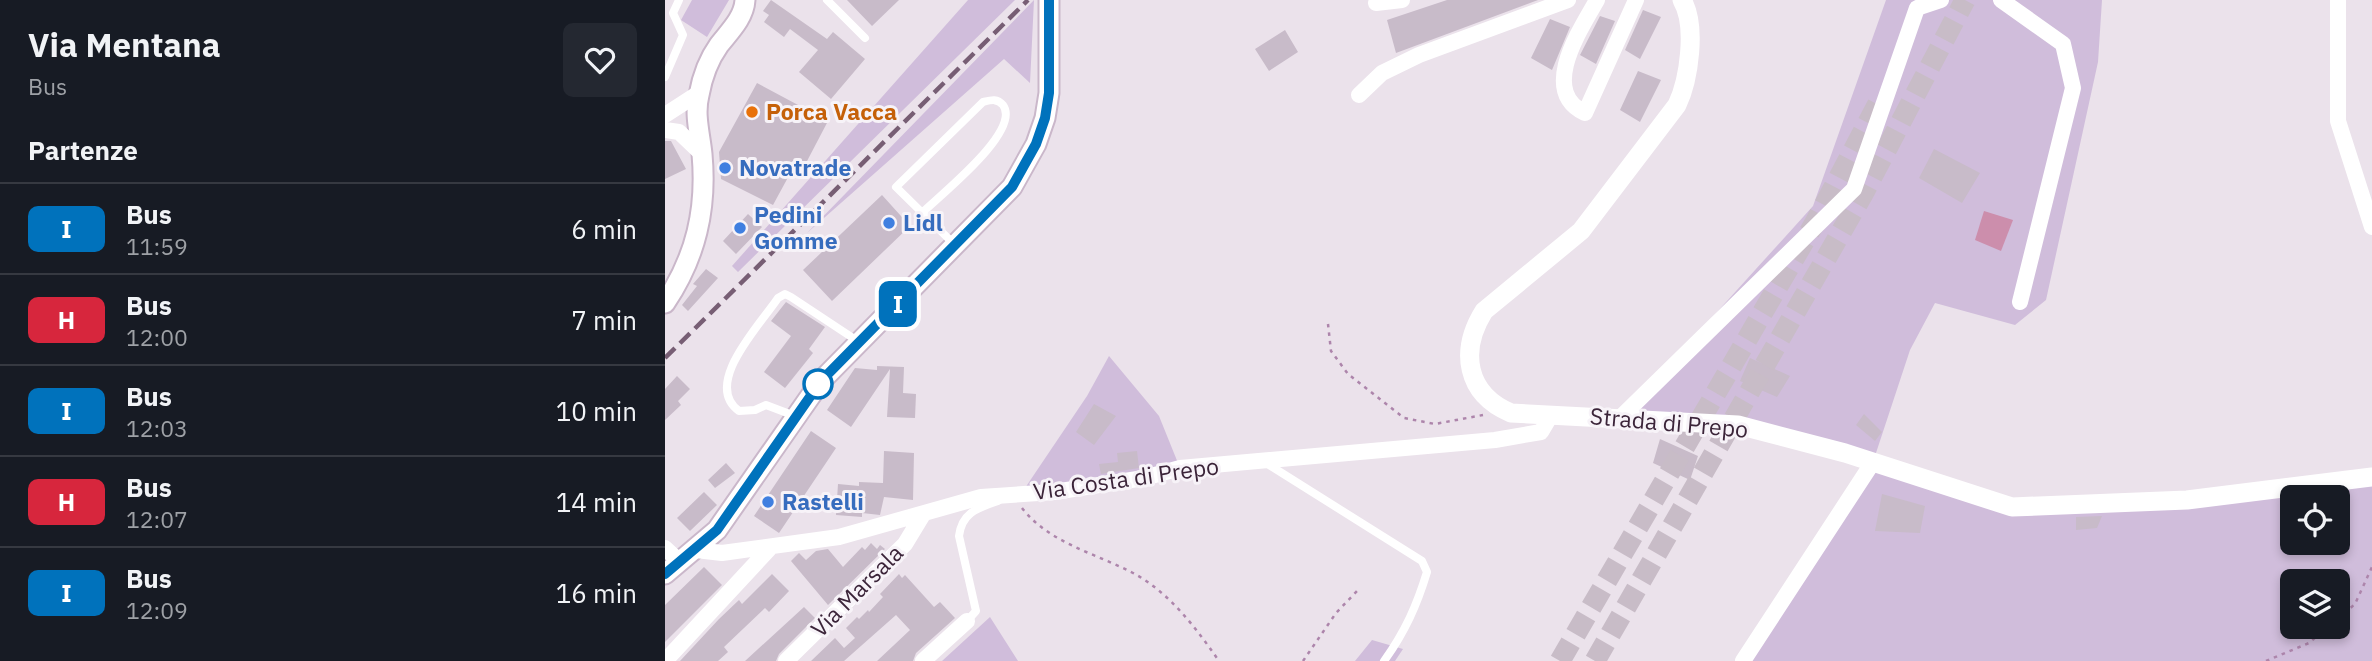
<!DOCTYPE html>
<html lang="it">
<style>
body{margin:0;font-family:"IBM Plex Sans",sans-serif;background:#242831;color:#f1f3f6;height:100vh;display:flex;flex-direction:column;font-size:26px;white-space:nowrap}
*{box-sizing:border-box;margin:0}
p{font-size:23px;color:#9ea1a6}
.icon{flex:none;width:38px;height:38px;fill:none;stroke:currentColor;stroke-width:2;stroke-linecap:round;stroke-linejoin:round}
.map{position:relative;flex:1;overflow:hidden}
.panel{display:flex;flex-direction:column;background:#171b24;width:665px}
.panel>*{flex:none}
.badge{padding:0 14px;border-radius:10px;font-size:24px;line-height:46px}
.fabs{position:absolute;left:1615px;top:485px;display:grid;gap:14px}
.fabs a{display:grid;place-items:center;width:70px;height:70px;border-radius:10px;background:#171b24;box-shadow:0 4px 10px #0003;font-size:35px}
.map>.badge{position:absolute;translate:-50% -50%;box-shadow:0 0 0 4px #fff}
h2{padding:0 28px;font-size:26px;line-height:63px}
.round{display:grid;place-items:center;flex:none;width:74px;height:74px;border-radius:10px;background:#242831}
.overview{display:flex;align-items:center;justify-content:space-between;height:119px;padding:0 28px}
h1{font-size:33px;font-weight:700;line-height:52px}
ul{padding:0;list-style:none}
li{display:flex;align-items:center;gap:21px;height:91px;padding:0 28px;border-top:2px solid #363941}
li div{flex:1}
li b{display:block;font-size:26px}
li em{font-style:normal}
li .badge{min-width:77px;font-weight:700;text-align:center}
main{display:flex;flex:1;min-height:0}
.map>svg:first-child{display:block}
.green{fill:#d0bddb;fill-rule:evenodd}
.water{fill:#cc8eac}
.building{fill:#c8bbc9}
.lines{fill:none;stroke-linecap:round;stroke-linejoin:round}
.motorway-tunnel{stroke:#c8bcc7;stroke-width:21;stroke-dasharray:21 10;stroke-linecap:butt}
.secondary-casing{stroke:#cab7ca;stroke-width:23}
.path{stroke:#ad85ab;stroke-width:2.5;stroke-dasharray:3.5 5;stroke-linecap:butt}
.service{stroke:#fff;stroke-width:8}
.minor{stroke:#fff;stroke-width:16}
.tertiary{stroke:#fff;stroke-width:19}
.secondary{stroke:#fff;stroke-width:19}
.rail{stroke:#775e74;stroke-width:4.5;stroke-dasharray:14 7;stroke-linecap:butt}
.line-casing{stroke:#fff;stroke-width:16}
.line{stroke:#0072bc;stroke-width:10}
.food-dot{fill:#e8710a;stroke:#f7f3f8;stroke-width:2.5}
.shop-dot{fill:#3f7fe0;stroke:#f7f3f8;stroke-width:2.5}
.stop-dot{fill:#fff;stroke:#0072bc;stroke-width:3.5}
.labels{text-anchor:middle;stroke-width:6;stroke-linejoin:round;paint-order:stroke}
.food-label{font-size:23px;font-weight:bold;fill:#c56008;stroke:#f7f3f8;text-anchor:start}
.shop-label{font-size:23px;font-weight:bold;fill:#366cbe;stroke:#f7f3f8;text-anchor:start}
.street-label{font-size:23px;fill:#3b2439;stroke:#f7f3f8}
</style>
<main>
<section class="panel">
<div class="overview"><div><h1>Via Mentana</h1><p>Bus</p></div><a class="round"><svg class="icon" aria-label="heart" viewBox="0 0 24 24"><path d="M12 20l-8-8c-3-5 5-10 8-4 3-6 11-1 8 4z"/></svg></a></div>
<h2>Partenze</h2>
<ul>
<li><span class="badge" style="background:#0072bc;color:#fff">I</span><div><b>Bus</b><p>11:59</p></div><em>6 min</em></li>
<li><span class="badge" style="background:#d7263d;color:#fff">H</span><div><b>Bus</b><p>12:00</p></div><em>7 min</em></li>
<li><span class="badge" style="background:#0072bc;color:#fff">I</span><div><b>Bus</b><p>12:03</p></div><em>10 min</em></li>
<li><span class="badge" style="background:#d7263d;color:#fff">H</span><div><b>Bus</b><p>12:07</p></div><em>14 min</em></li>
<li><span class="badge" style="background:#0072bc;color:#fff">I</span><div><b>Bus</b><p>12:09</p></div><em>16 min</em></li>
</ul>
</section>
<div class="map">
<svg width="1707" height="661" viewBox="0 0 1707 661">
<rect width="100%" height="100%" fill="#ebe2eb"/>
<path class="green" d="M27 0H64L42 37 16 20Z
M303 0H350L73 272 67 266Z
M369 0 365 83 339 59 142 233Z
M1221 0H1437L1433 62 1381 300 1350 325 1270 303 1245 350 1208 462 1347 507 1707 477V661H1078L1208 462 1073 425 957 417 1148 206ZM1628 497H1673V542H1628ZM1628 581H1673V626H1628Z
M444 356 494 416 515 468 356 494 422 396Z
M325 617 353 661H277Z
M707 640 738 649 730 661H690Z"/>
<path class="water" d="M1319 211 1348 220 1336 251 1310 240Z"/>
<path class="building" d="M106 0 162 39 168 32 200 59 166 99 134 72 153 50 125 29 119 37 99 22 104 15 98 11Z
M182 0H234L207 26Z
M782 0H873L731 53 722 20Z
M978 10 996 17 975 59 960 50Z
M935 16 950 21 931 64 915 55Z
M885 19 905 27 887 70 866 58Z
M620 30 633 52 604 71 590 49Z
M973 71 996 80 975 122 955 110Z
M92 83 163 121 141 163 133 159 108 205 56 179 54 152Z
M0 141H6L21 169 0 179Z
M1269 149 1315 173 1297 203 1254 178Z
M217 195 245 226 167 301 138 270Z
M83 214 97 227 71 254 58 241Z
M41 269 53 278 23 311 17 305 32 286 28 284Z
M121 302 160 327 144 349 148 353 120 388 99 372 126 336 106 321Z
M1085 358 1125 376 1112 397 1075 381Z
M212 366 239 367 238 393 251 394 250 418 222 417 225 369 186 427 162 410 190 368 212 370Z
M12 376 25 389 13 401 16 405 0 420V389Z
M429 404 451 416 429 445 411 432Z
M1199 414 1217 432 1210 441 1191 425Z
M146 431 171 448 114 533 89 516Z
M995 439 1033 456 1025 480 988 463Z
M219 451 249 453 248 500 219 497 215 515 197 513V517L171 515 173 484 194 486V482L218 483Z
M472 451 474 468 436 474 434 464 453 462 452 453Z
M61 463 70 473 50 488 43 480Z
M39 492 52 505 25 531 12 518Z
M1217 494 1260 506 1255 533 1210 531Z
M1437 516 1432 528 1411 530V517Z
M206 543 212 549 215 545 220 549 163 605 126 561 134 553 141 560 151 551 163 549 178 567 197 547 200 550Z
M39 567 57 585 0 642V605Z
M107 574 124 591 104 612 100 608 59 647 63 652 53 661H15L54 619 74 600 77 604Z
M234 574 237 578 240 575 269 607 275 602 290 618 251 653 248 661H212L245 630 231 615 179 661H146L170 638 179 648 190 638 181 628 192 617 194 619 203 610 204 612 218 597 215 594Z
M139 607 150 618 114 654 111 661H80Z"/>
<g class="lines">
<path class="motorway-tunnel" d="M895 661 1152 219 1217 96
M930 661 1198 194 1300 0"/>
<defs>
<path id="secondary" d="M0 303C31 257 42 209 37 154 35 134 29 114 34 95 37 78 44 59 54 45 64 32 79 18 80 0
M0 574 52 530 156 381 347 187 371 144 380 118 384 93V0"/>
</defs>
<use href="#secondary" class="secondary-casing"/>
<path class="path" d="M663 324 666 351 683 374 739 418 770 424 818 415
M357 508C384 543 430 553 468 573 504 592 531 628 554 661
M1673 619 1690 604 1707 567
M638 661 671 613 692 591
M1601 661 1644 643 1664 626"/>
<path class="service" d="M162 0 200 38
M0 77 18 35 8 13 14 0
M257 213C275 195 357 131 338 105 332 98 326 100 318 102L231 187 289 244
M130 416 101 405 90 410 74 411C37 384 95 325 113 298L120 294 126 297 194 342
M601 463 757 561 762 572C752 605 740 632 719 661
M302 621 311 611 294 536C297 512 313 508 333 501"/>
<path class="minor" d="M932 0C915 30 874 91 920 113L971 0
M1336 0 1398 44 1408 88 1355 302
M1673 0V121L1707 227
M711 3 737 0
M694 95 717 73 754 55 903 0
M0 115 34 93
M0 130 14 132 36 153
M956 417 1189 189 1252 8 1276 0
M0 548 14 561
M31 550 57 553 174 537 316 497 389 492 479 478 515 468 830 440 876 432 886 415
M0 661 104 549
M121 661 240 544 257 516
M258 661 302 621
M1078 661 1208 462"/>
<path class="tertiary" d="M1017 0C1032 25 1024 80 1012 105L916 231 819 311C794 351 801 394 846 413L1073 425 1180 453 1347 507 1522 500 1707 477"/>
<use href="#secondary" class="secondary"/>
<path class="rail" d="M0 358 363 0"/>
</g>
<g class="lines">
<defs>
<path id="line" d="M0 574 52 530 156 381 347 187 371 144 380 118 384 93V0"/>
</defs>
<use href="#line" class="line-casing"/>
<use href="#line" class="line"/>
</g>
<circle class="food-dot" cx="87" cy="112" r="7"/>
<g class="shop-dot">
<circle cx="60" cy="168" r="7"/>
<circle cx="224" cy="223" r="7"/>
<circle cx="75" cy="228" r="7"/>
<circle cx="103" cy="502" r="7"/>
</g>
<circle class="stop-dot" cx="153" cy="384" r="14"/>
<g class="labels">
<g class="food-label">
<text x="101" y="120">Porca Vacca</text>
</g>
<g class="shop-label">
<text x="74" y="176">Novatrade</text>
<text x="89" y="223">Pedini<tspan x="89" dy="26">Gomme</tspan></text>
<text x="238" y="231">Lidl</text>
<text x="117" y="510">Rastelli</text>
</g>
<g class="street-label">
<text transform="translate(1004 423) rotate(5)" y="8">Strada di Prepo</text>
<text transform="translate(461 479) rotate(-8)" y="8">Via Costa di Prepo</text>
<text transform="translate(192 591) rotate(-45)" y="8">Via Marsala</text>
</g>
</g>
</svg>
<div class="fabs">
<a><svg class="icon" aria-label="locate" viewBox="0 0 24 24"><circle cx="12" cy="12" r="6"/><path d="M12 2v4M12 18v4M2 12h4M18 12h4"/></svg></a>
<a><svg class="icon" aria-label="layers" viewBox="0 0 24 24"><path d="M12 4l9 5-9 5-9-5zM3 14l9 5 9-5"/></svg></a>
</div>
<b class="badge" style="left:233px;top:304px;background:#0072bc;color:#fff">I</b>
</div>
</main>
